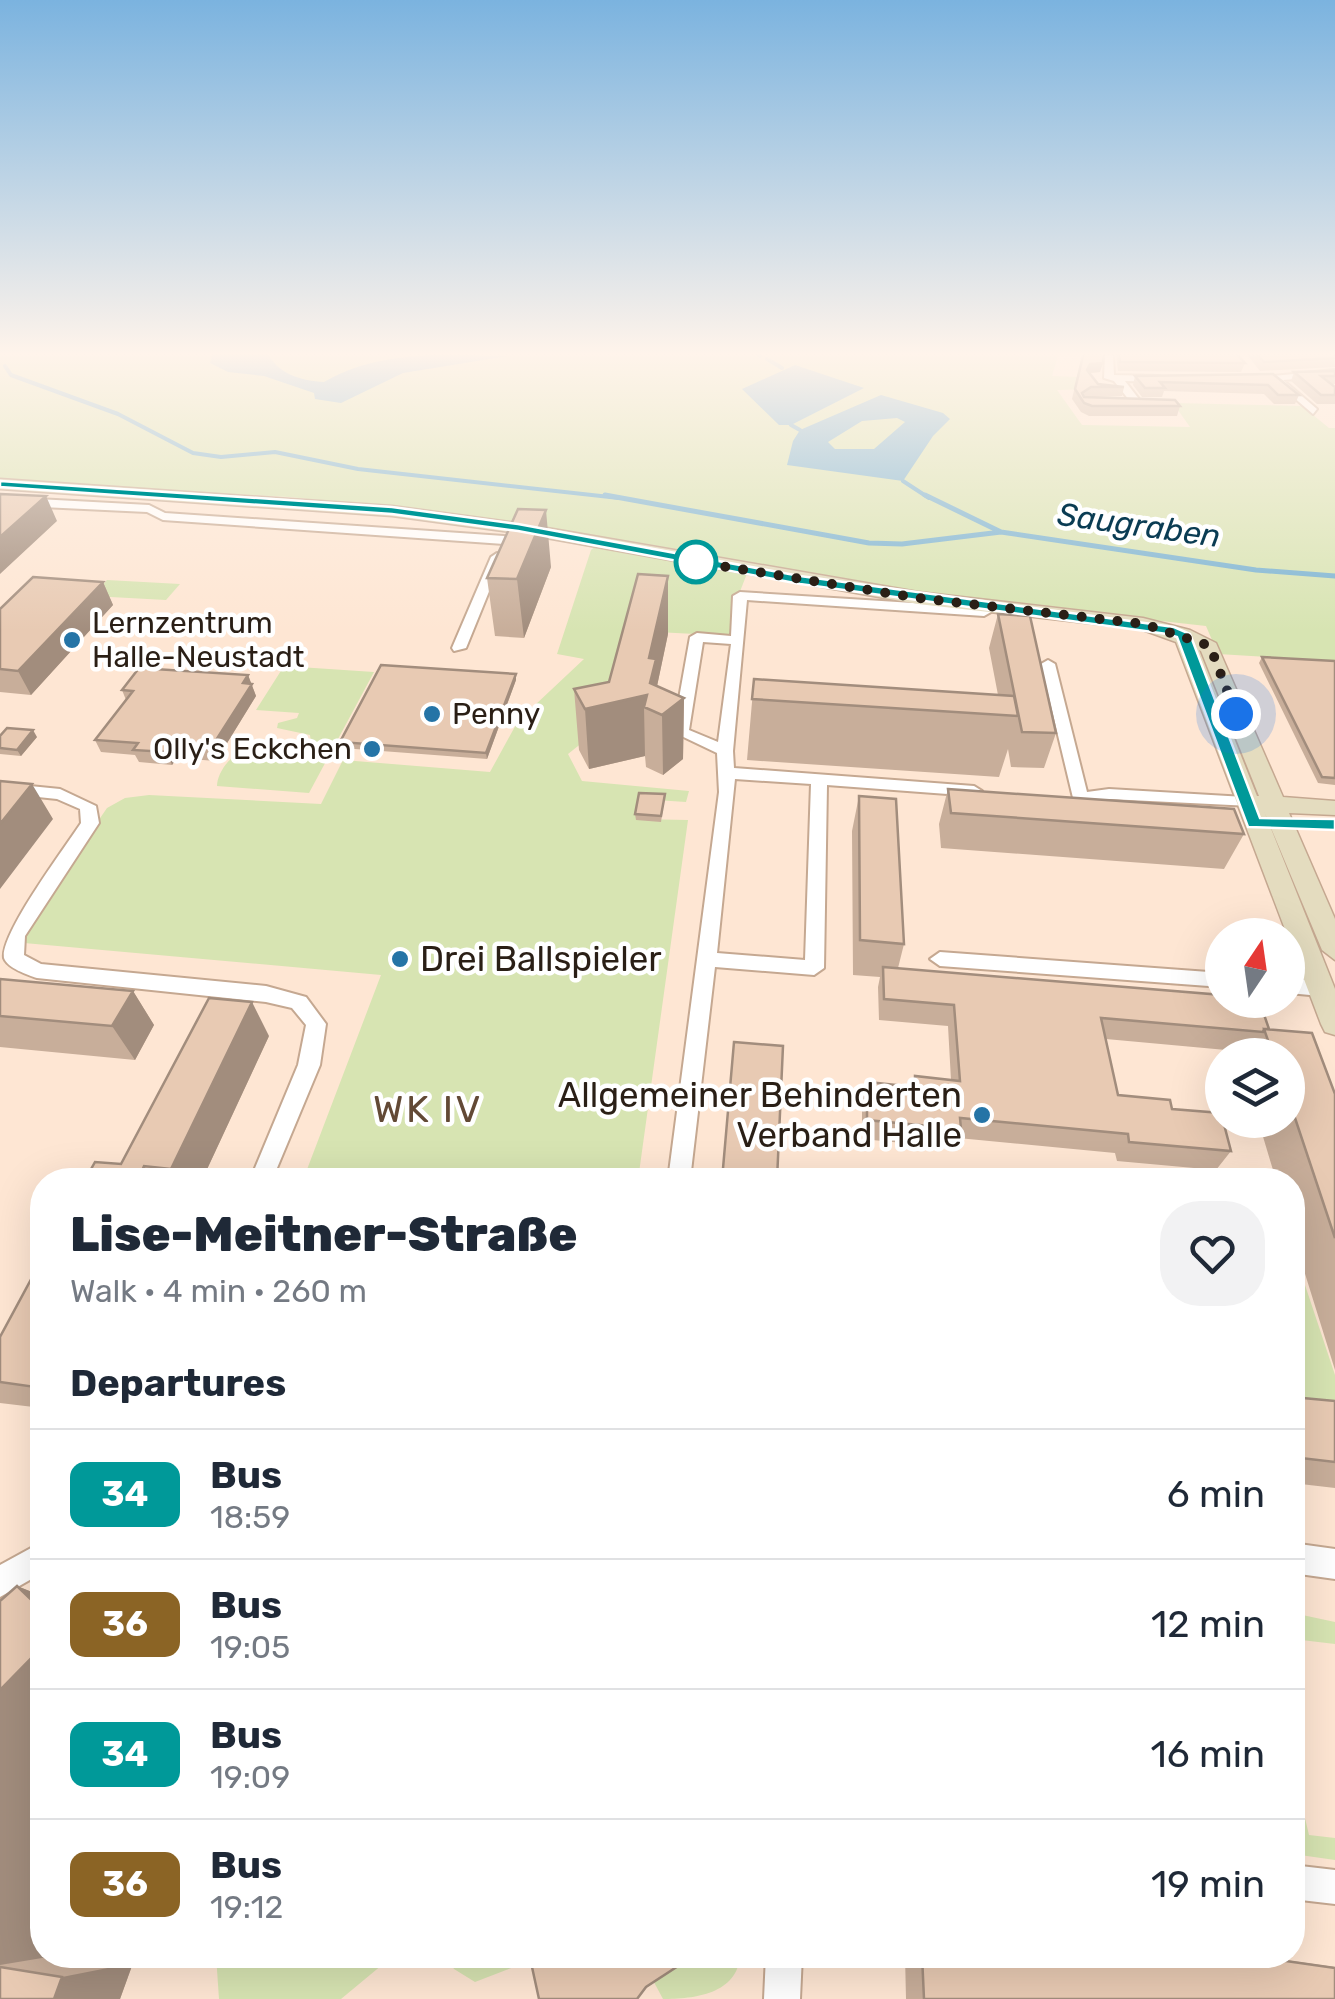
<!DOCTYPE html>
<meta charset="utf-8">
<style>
body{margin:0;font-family:Rubik,sans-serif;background:#f2f2f3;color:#1f2937;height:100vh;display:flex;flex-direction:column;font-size:38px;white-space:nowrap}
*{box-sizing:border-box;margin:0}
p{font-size:32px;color:#747a83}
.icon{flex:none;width:55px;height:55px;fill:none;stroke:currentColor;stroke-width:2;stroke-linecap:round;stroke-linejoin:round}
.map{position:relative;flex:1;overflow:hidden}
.panel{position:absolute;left:30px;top:1168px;width:1275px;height:800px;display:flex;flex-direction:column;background:#fff;border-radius:40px;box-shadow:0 10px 40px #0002}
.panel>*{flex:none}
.badge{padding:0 20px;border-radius:15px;font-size:35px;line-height:65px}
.needle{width:65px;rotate:13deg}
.controls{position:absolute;left:1205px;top:918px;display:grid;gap:20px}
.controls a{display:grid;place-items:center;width:100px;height:100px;border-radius:50%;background:#fff;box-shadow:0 10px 40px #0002;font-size:50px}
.you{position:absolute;width:50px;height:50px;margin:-25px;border:8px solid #fff;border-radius:50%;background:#1a73e8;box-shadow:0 0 0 15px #1a73e833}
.map>.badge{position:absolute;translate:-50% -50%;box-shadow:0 0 0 5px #fff}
h2{padding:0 40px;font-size:38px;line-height:90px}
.round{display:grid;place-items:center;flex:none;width:105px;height:105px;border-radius:40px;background:#f2f2f3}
.overview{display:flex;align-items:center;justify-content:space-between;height:170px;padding:0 40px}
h1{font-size:48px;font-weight:800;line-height:75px}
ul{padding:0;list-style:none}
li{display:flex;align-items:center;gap:30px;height:130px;padding:0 40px;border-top:2px solid #e0e1e3}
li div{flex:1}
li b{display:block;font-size:38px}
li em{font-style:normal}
li .badge{min-width:110px;font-weight:700;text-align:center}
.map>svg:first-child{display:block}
.green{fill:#d7e4b2}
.water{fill:#77b2d2;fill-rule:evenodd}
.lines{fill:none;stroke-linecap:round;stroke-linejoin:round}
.stream-far1{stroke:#77b2d2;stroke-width:4}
.stream{stroke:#77b2d2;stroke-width:5}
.street-casing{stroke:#c5a891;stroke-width:4}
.secondary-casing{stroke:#c5a891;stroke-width:3}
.street{fill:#fff;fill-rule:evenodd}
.secondary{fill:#e4dcbf;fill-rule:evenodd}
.wall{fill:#c8ae9a}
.shaded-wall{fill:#a28d7d}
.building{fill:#e8cab3;stroke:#a28d7d;stroke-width:2.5}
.line{fill:#099;stroke:#fff;stroke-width:2.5}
.walk{stroke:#2a1f16;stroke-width:10;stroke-dasharray:0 18}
.stop-dot{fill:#fff;stroke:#099;stroke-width:5}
.poi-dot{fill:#2574a6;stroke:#fff;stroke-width:4}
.labels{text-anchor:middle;stroke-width:9;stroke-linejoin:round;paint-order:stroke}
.far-poi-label{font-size:30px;fill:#2a1f16;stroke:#fff;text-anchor:start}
.far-water-label{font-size:32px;font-style:italic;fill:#0a3c53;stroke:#fff}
.poi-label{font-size:35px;fill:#2a1f16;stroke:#fff;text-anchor:start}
.neighbourhood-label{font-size:38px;letter-spacing:2.5px;fill:#624935;stroke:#fff}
</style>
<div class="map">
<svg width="1335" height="1999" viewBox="0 0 1335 1999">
<rect width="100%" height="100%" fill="#fee6d3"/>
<path class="green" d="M0 352H1059L1052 376 1077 377 1092 389 1057 390 1082 425 1190 427 1173 403 1302 406 1329 428H1335V661L1218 654 1206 626 939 596 454 514 289 497 0 482Z
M598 544 748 571 739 594 734 636 637 631 612 719 568 754 582 781 689 791 686 802 640 799 636 819 688 820 638 1180H303L381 975 24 943 27 925 107 808 125 798 149 795 321 804 343 760 490 772 518 721 584 659 557 654 591 550Z
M107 580 180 584 166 600 92 596Z
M284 666 374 672 309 793 217 786C217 772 234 747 253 753 275 759 292 772 312 751L310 735 277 728 278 723 297 718 299 713 256 710Z
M1293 1249 1335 1375V1427L1293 1422Z
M1293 1613 1335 1622V1644L1293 1639Z
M1292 1763 1309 1835 1335 1838V1860L1293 1854Z
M216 1955H394L341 1999H219Z
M445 1955H545L475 1982 454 1969Z
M674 1955H740C738 1994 694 1999 663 1999L648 1971Z"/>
<path class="water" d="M213 352H267C277 374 302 381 324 382 381 349 444 355 508 356L403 373 341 403 315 399 314 393 264 376 228 372 210 363Z
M795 365 864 388 791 425H779L742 389Z
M881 395 943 413 950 419 933 436 903 481 787 465 793 441 800 430ZM897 418 905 422 874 449H835L828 442 862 421Z"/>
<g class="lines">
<path class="stream-far1" d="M757 352 760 356
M767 359 782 368
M5 366 11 375 118 414 193 453 221 457 275 452 358 469 619 498
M791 425 800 430
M903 481 929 498"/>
<path class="stream" d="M605 495 869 543 902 544 1001 532 1256 570 1335 576
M925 495 1001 532"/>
<defs>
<path id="street" d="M1105 354 1113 356 1114 375 1159 376 1164 379 1159 382 1125 381 1142 403 1133 405 1114 381 1104 378Z
M1335 370V376L1283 380 1317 409 1313 414 1278 384V380L1248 382 1243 379Z
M0 497 149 505 165 513 504 536 510 540 504 544 163 520 147 512 0 505Z
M497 553 503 557 466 648 454 651 452 648 491 557Z
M740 592 977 607 979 602H989L991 612 984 616 747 600 733 751 734 768 974 786 982 791 974 796 827 785 824 968 814 975 715 967 690 1180H668L719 792 717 753 673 732 690 637 697 633 731 636 733 596ZM703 642 731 644 718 742 689 730ZM735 779 811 784 805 960 717 953Z
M1048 660 1055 664 1087 792 1109 789 1245 797 1253 802 1251 806 1109 799 1074 802 1041 664Z
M0 783 60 789 96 806 99 823 25 936 24 955 41 964 266 986 306 997 326 1024 320 1065 272 1180H250L298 1065 306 1025 292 1008 266 1002 37 978C28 975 7 968 4 958 0 934 66 846 81 823L80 809 57 799 0 793Z
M940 952 1222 973V987L940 966 930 959Z
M1288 979 1321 980 1331 988 1321 996 1288 993Z
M42 1542V1573L0 1597V1565Z
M1292 1543 1335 1549V1579L1292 1573Z
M1292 1865 1335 1870V1904L1292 1899Z
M766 1955H802L800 1999H764Z"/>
<path id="secondary" d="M0 479 392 506 518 523 918 592 1143 618 1190 630 1216 643 1283 797 1335 801V815L1289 813 1335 919V960L1322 950 1264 811 1335 989V1035L1325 1032 1321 1024 1176 642 1140 629 918 604 518 533 392 516 0 489ZM1199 650 1201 651 1259 796H1257Z"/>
</defs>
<use href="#street" class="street-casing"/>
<use href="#secondary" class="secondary-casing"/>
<use href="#street" class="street"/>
<use href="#secondary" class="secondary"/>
</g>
<path class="wall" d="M1083 352 1100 372 1090 373 1098 384 1124 387 1122 396 1087 397 1180 406 1177 416H1089L1081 412 1072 399Z
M1107 352H1235L1245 363 1241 372 1118 371 1116 354Z
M1245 352H1334L1335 367 1260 371Z
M1335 371V384H1332L1335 387V404H1317L1291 381 1294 372Z
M1273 374 1299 395 1295 404H1274L1264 394 1164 391 1162 397H1142L1133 385 1135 376Z
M551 567 524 638 495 636 487 578Z
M103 582 113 605 31 695 0 692V609Z
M998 614 1056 733 1044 768 1011 767 1008 749 999 777 747 760 754 679 998 695 989 648Z
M668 634 657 686 684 698 683 759 663 775 646 767 645 756 589 769 579 750 574 689 609 682Z
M1262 657 1335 661V785L1318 783 1259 663Z
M516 674V680L487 759 342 748 340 742Z
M248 675 256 696 216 761 177 758 172 765 139 762 135 755 101 752 95 740 126 700 122 690Z
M0 736 37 737 21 756 0 754Z
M948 789 1244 834 1224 869 941 848 939 824Z
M665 794 661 822 636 820 635 814Z
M859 796 904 944 898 968 1269 1029 1335 1094V1370L1292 1232V1180H1276L1258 1120H1288V1055H1246L1248 1052 1106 1039 1118 1095 1172 1109 1231 1151 1216 1170 1117 1161 1115 1153 958 1138 954 1148 862 1139V1102L867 1082 912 1086 915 1076 951 1080 948 1026 879 1020 878 987 880 977 853 975 852 831Z
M0 979 133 991 154 1025 135 1060 0 1047Z
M269 1036 202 1180H85L121 1164Z
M42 1259V1408L0 1403V1337Z
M1292 1397 1335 1401V1488L1292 1483Z
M17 1586 42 1596V1955H83L133 1963 120 1999H0V1601Z
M905 1955H1251L1335 1967V1999H906Z"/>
<path class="shaded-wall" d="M1103 363 1100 372 1088 373 1085 379 1090 364Z
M46 496 57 521 0 574V537Z
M546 510 551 567 524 638 517 579Z
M668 576V634L656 691 650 709 649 658Z
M103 582 113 605 31 695 18 671Z
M516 674V680L487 759 486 753Z
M248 675 256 696 216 761 211 748Z
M647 695 644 707 645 756 589 769 585 709Z
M684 698 683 759 663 775 662 715Z
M33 730 37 737 21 756 17 750Z
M171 746 177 758 172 765 167 752Z
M32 784 53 819 0 889V824Z
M133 991 154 1025 135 1060 112 1026Z
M252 1002 269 1036 202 1180H179L171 1169Z
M144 1166 154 1180H138Z
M42 1372V1392L35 1387Z
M17 1586 42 1596V1610Z
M42 1647V1955H60L0 1965V1690Z
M133 1963 120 1999H54L62 1977Z"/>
<path class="building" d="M1084 352H1104L1103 363 1090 364 1087 370 1098 384 1124 387H1091L1082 393 1084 397 1175 400 1180 406H1092L1084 403 1075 389Z
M1119 352H1235L1245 363 1120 362Z
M1255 352H1334L1335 358 1264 362Z
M1335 371V376H1321L1335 387V395H1321L1294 372Z
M1273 374 1299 395H1278L1268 385 1160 382 1165 388H1145L1135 376Z
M0 494 46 496 0 537Z
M518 509 546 510 517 579 487 578Z
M638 574 668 576 649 658 656 659 650 683 684 698 662 715 644 707 647 695 585 709 574 689 609 682Z
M33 577 103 582 18 671 0 669V609Z
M998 614 1030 616 1056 733 1022 732Z
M1262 657 1335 661V778L1322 777Z
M381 665 516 674 486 753 340 742Z
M139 668 248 675 243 683 252 684 211 748 171 746 167 752 133 750 138 743 95 740 133 691 122 690Z
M754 679 1014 696 1018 716 752 699Z
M7 728 33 730 17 750 0 748V736Z
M0 781 32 784 0 824Z
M948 789 1234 809 1244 834 951 813Z
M639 793 665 794 661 816 635 814Z
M859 796 896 799 904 944 860 940Z
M883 967 1222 995V1000H1259L1269 1029H1264L1263 1032 1101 1018 1118 1095 1170 1100 1172 1109 1221 1113 1231 1151 1129 1142 1128 1134 960 1118 961 1129 867 1120V1082L915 1087V1076L960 1081 954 1005 884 999Z
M0 979 133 991 112 1026 0 1016Z
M209 998 252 1002 171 1169 144 1166 138 1180H85L95 1162 121 1164Z
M1264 1029 1312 1033 1335 1094V1238L1288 1097V1055H1273Z
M734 1042 783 1046 777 1180H722Z
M42 1259V1372L35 1387 0 1382V1337Z
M1292 1397 1335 1401V1462L1292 1457Z
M17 1586 42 1610V1647L0 1690V1601Z
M521 1955H695L646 1987 637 1999H539L532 1967Z
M922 1955H1244L1335 1968V1999H924Z
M0 1967 62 1977 54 1999H0Z"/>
<linearGradient id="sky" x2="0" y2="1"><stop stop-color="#7bb3df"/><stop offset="0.56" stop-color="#fff4eb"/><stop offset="1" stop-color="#fff4eb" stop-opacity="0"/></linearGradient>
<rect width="1335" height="632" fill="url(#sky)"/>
<path class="line" d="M0 481 392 507 518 524 800 576 1174 627 1190 634 1260 818 1335 819V830L1248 827 1177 637 1167 634 800 584 518 531 392 514 0 487Z"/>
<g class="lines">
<path class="walk" d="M696 562 684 560 918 598 1144 624 1210 646 1236 714"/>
</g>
<circle class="stop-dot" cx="696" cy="562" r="20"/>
<g class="poi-dot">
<circle cx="72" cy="640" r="10"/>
<circle cx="432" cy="714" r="10"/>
<circle cx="372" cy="749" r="10"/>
<circle cx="400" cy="959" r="10"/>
<circle cx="982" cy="1115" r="10"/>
</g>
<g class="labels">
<g class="far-poi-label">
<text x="92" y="633">Lernzentrum<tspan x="92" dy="34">Halle-Neustadt</tspan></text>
<text x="452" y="724">Penny</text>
<text x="352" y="759" text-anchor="end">Olly's Eckchen</text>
</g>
<g class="far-water-label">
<text transform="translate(1139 525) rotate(8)" y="11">Saugraben</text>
</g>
<g class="poi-label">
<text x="420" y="971">Drei Ballspieler</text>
<text x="962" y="1107" text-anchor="end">Allgemeiner Behinderten<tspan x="962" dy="40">Verband Halle</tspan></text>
</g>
<g class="neighbourhood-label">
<text x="428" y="1122">WK IV</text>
</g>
</g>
</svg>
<div class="controls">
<a><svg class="needle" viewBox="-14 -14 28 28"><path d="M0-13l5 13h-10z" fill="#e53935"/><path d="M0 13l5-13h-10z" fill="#747a83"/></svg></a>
<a><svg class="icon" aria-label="layers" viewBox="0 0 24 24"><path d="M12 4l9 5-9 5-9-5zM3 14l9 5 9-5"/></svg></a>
</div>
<div class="you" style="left:1236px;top:714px"></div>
<section class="panel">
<div class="overview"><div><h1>Lise-Meitner-Straße</h1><p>Walk · 4 min · 260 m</p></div><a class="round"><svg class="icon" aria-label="heart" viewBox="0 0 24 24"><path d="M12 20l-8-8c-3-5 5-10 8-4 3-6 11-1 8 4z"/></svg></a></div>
<h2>Departures</h2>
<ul>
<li><span class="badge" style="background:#099;color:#fff">34</span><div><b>Bus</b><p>18:59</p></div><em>6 min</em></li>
<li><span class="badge" style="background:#8b6425;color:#fff">36</span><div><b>Bus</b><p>19:05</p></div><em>12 min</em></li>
<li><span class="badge" style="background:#099;color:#fff">34</span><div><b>Bus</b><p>19:09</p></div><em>16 min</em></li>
<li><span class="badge" style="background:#8b6425;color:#fff">36</span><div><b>Bus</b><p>19:12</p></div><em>19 min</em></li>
</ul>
</section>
</div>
